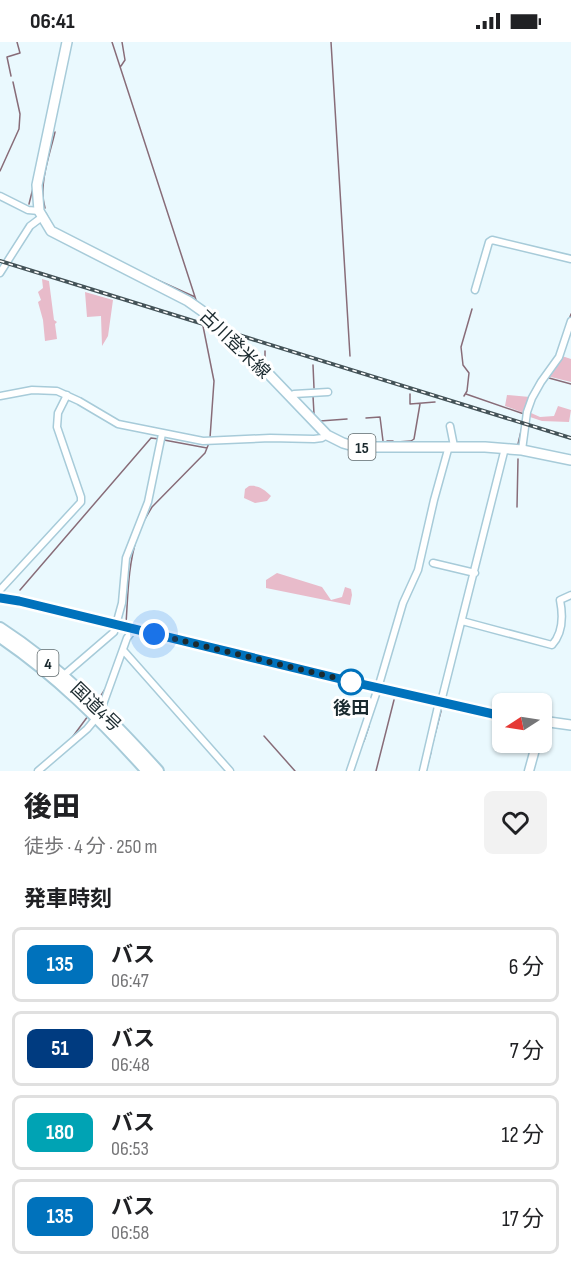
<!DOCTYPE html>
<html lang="ja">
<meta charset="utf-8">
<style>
body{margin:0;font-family:"Sofia Sans Condensed","Noto Sans JP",sans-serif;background:#f2f2f2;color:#202124;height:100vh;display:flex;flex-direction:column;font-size:22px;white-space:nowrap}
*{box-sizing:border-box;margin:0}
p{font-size:20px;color:#757577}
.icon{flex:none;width:33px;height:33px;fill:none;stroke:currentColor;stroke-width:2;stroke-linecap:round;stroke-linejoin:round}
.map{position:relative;height:729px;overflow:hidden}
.details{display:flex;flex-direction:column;background:#fff;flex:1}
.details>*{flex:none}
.badge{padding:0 12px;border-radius:9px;font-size:21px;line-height:39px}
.needle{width:39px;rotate:258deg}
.tools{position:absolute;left:492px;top:651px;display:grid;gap:12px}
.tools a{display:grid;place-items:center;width:60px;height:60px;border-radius:9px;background:#fff;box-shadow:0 2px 4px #0004;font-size:30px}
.you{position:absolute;width:30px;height:30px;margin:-15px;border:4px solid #fff;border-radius:50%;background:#1a73e8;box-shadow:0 0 0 9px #1a73e833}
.map>.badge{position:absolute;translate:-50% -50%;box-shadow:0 0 0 3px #fff}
h2{padding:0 24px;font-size:22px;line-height:54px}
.round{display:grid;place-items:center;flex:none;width:63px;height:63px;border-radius:9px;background:#f2f2f2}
.headline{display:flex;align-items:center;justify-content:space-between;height:102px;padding:0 24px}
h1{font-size:28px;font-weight:800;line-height:45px}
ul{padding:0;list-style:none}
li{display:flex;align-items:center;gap:18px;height:75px;margin:0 12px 9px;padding:0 12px;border:3px solid #e0e0e0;border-radius:9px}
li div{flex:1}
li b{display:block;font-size:22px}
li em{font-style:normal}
li .badge{min-width:66px;font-weight:700;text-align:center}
.status{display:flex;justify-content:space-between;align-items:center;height:42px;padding:0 30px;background:#fff;direction:ltr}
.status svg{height:16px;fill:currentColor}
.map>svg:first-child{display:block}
.green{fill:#e8bbca}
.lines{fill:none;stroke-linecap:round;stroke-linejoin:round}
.stream{stroke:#886c78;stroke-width:1.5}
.street-casing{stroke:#a7cbd9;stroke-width:9}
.secondary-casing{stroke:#a7cbd9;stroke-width:11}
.primary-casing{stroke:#a7cbd9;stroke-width:12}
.highway-casing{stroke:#a7cbd9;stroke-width:14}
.street{stroke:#fff;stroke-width:6}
.secondary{stroke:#fff;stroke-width:8}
.primary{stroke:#fff;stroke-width:9}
.highway{stroke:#fff;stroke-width:10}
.rail-casing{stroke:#445358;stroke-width:4}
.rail{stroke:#fff;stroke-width:1.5;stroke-dasharray:4.5;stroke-linecap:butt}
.line-casing{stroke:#fff;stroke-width:14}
.line{stroke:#0072bc;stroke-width:9}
.walk{stroke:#1b2a2f;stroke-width:6;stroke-dasharray:0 10.8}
.stop-dot{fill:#fff;stroke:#0072bc;stroke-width:3}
.labels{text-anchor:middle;stroke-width:6;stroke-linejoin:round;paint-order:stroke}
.shield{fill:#fff;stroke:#5f6a6d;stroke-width:1.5}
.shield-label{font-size:16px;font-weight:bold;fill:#1b2a2f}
.street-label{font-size:18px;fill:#1b2a2f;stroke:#fff}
.stop-label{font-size:18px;font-weight:bold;fill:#1b2a2f;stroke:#fff}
</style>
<div class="status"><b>06:41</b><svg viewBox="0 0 49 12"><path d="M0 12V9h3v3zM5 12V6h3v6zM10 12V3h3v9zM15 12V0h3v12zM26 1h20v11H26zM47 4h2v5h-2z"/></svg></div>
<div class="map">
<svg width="571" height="729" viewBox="0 0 571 729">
<rect width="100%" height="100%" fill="#eaf9fe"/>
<path class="green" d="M42 237 49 239 54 278 57 280 55 282 57 297 45 299 43 278 38 260 41 258 38 250 43 246Z
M85 250 113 258 108 294 102 304 101 274 87 275Z
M562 314 571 317V340L547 334Z
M507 353 530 355 524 371 505 364Z
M558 364 571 368 569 380 542 379 530 375 531 371 540 375 554 374Z
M249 444C258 443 264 447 271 454L267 459 255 461 244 456 245 447Z
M277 531 322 545 331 558 342 555 345 545 351 547 352 553 350 563 266 546V538Z"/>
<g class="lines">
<path class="stream" d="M112 0 197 261
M331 0 350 314
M121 24 125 18 122 0
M11 34 7 15 20 11 17 0
M0 129 19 87 20 72 13 40
M29 162 33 146
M45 166C38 143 50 112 55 90
M46 171 49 177
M153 236 195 255
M201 274 214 339 210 396
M569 278 571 272
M265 309V322L292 350
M313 323 314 346
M549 336 571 342
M410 352V362L435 360
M466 352 524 372
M464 354 467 349 469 331 463 323 461 305 472 267
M301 360 314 372 313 354
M366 376 380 375 383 399
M320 379 347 377
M164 398 207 406
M387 399H393
M397 400 411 399 414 397 420 362
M518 402 522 385
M517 465 518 417
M142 482 152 465 205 411 209 401
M20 548 151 396 159 397
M126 582C128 552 128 524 137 495
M97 660 107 644
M264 694 295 729
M71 697 88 674
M364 699 369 684
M433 700 441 669
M376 729 394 658
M426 729 431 710"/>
<defs>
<path id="street" d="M0 154 28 168 39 169
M0 231 30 184 42 175
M475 248 489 200 492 198 571 217
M0 354 32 348 57 349 79 359 118 382 203 399 270 396 314 397 322 396 327 393
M291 356 294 352 328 350
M450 384 454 404
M522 408 527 370 532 356 541 340 559 315 571 279
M433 521 475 531
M0 548 81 460V455L57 385 58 371 67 353
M462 579 552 603C563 591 563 573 560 558L571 553
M123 608 230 729
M64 633 114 590 122 561 126 516 148 460 162 392
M441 660 505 406
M101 668 127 596 134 587
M38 729 87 687 97 675
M350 729 378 646 403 561 418 528 434 458 449 404
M423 729 439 660"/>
<path id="secondary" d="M529 729 537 700"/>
<path id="primary" d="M67 0 37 143 39 169 51 189 188 259 205 271 236 298 327 393 343 401 357 405H485L522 408 571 418
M0 556 19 559 378 646 502 674
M542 679 571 683"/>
<path id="highway" d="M0 586C60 625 110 676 158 729
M0 595C56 633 102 679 147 729"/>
</defs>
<use href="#street" class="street-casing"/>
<use href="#secondary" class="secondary-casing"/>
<use href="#primary" class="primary-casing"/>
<use href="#highway" class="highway-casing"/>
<use href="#street" class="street"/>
<use href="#secondary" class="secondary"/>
<use href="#primary" class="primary"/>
<use href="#highway" class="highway"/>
<defs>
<path id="rail" d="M0 219 571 396"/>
</defs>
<use href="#rail" class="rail-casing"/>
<use href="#rail" class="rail"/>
</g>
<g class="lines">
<defs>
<path id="line" d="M0 556 19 559 357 641 502 674"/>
</defs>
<use href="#line" class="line-casing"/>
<use href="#line" class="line"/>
<path class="walk" d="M154 592 357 641 351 640"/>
</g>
<circle class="stop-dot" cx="351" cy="640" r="12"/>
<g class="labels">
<g class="shield">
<rect x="348.5" y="392" width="27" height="26" rx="4.5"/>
<rect x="37.5" y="608" width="21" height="26" rx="4.5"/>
</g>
<g class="shield-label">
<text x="362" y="411">15</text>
<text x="48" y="627">4</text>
</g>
<g class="street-label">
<text transform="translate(235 302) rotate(44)" y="6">古川登米線</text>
<text transform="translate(96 665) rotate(44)" y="6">国道4号</text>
</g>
<g class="stop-label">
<text x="351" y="672">後田</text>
</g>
</g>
</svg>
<div class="tools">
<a><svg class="needle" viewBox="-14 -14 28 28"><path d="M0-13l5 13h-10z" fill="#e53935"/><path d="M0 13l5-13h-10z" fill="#757577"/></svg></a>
</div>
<div class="you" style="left:154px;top:592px"></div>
</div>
<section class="details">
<div class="headline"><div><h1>後田</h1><p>徒歩 · 4 分 · 250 m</p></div><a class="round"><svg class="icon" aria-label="heart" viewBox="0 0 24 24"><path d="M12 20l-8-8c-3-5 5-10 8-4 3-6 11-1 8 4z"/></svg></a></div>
<h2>発車時刻</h2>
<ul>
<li><span class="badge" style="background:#0072bc;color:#fff">135</span><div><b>バス</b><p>06:47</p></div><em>6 分</em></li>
<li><span class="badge" style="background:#003b80;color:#fff">51</span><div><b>バス</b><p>06:48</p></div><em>7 分</em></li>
<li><span class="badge" style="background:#00a3b4;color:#fff">180</span><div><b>バス</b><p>06:53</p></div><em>12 分</em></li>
<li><span class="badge" style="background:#0072bc;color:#fff">135</span><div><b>バス</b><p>06:58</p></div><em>17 分</em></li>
</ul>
</section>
